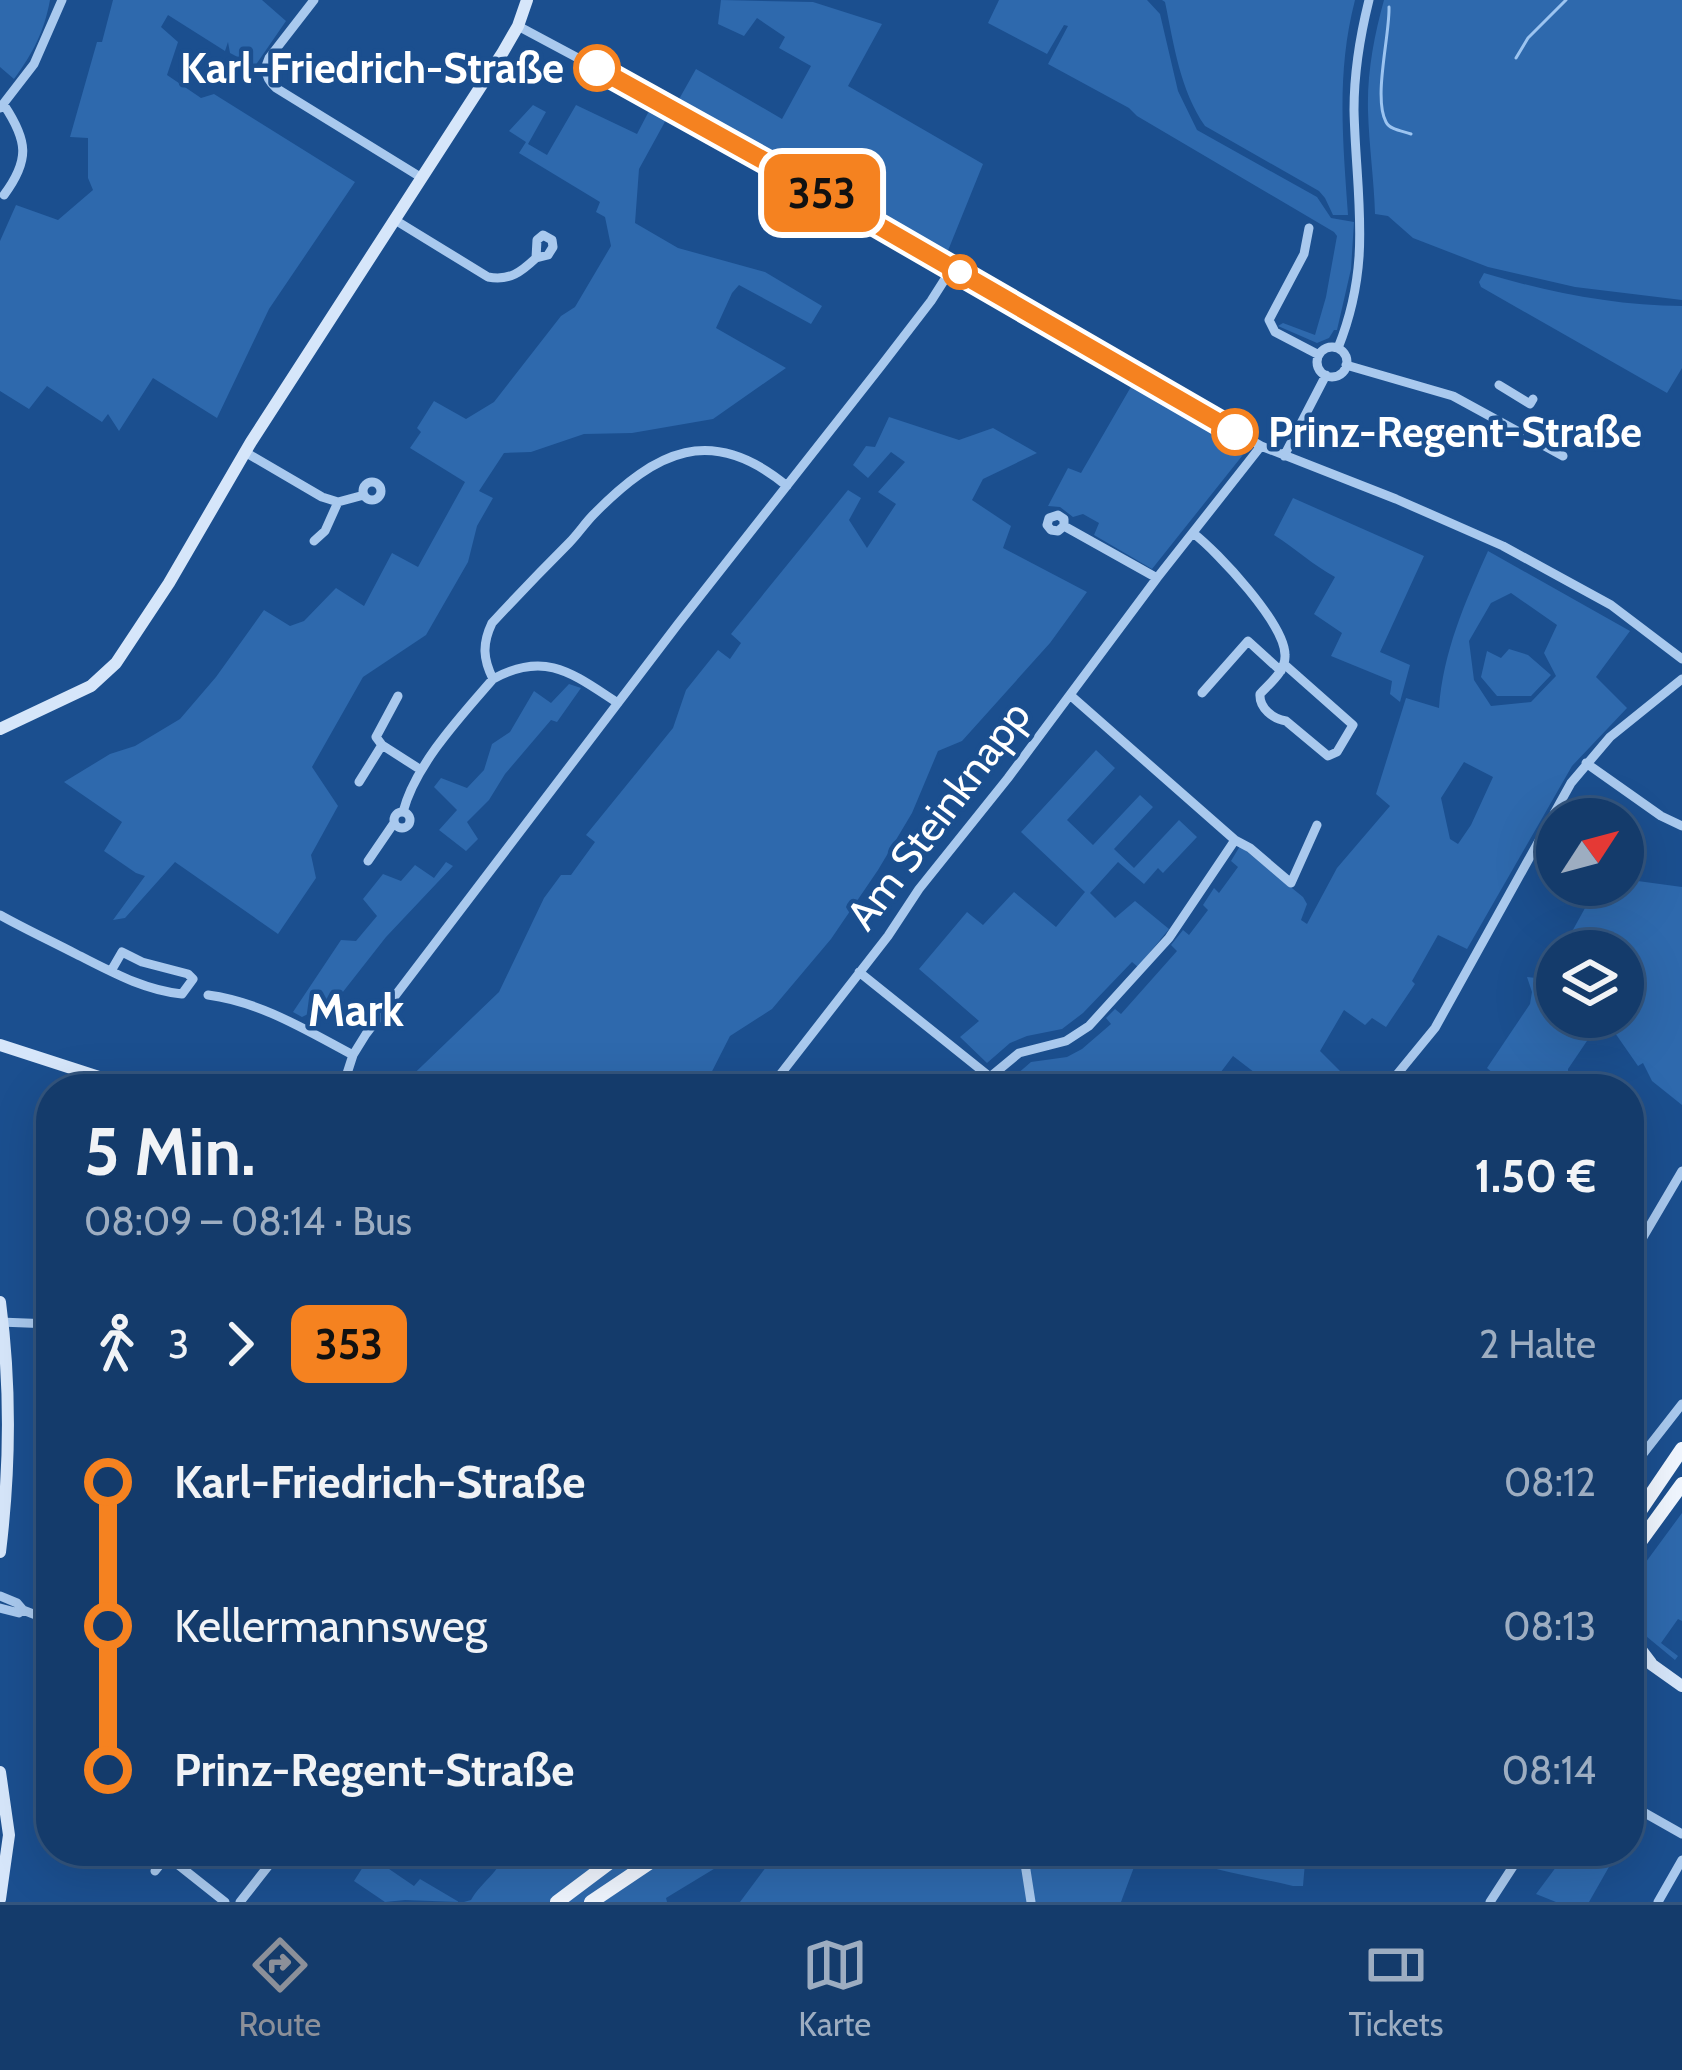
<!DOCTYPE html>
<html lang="de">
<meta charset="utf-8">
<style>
body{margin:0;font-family:Cabin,sans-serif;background:#214673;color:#f1f3f6;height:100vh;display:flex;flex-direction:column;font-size:45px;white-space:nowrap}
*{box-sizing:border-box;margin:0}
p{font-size:39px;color:#9dadc1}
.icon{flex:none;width:66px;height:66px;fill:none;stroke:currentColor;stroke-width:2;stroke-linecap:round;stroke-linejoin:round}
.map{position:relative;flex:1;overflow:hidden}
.drawer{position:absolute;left:36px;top:1074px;width:1608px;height:792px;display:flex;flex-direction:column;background:#143b6b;border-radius:48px;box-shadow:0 12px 48px #0002,0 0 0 3px #33557e}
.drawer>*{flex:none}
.badge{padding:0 24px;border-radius:18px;font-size:42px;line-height:78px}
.needle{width:78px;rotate:54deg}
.controls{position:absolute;left:1536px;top:798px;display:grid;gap:24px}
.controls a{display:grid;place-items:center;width:108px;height:108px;border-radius:50%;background:#143b6b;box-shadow:0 12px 48px #0002,0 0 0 3px #33557e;font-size:60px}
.map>.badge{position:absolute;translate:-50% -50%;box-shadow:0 0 0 6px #fff}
.legs{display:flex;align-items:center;gap:18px;height:132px;padding:0 48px;font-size:39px}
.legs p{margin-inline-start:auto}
.head{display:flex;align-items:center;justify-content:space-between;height:204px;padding:0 48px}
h1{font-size:66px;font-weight:800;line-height:90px}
ul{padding:0 48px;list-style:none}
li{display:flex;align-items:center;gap:42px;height:144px;font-size:45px}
li i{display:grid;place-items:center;width:18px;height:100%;margin:0 15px;background:currentColor}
li i::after{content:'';width:30px;height:30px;margin:-15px;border:9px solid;border-radius:50%;background:#143b6b}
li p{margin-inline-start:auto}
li:first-child i{background:linear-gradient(#0000 50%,currentColor 0)}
li:last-child i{background:linear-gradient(currentColor 50%,#0000 0)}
.tabs{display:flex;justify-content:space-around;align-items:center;height:168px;border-top:3px solid #33557e;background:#143b6b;font-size:33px;color:#9dadc1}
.tabs a{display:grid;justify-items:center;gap:6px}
.tabs .on{color:#8c9099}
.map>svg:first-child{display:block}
.green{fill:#2e69ad;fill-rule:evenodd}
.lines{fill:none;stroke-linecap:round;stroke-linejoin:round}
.stream{stroke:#9cc4f0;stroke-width:3}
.street{stroke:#a9c9ee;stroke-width:9}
.secondary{stroke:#d6e6fa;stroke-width:12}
.primary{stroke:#f0f6ff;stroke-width:14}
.line-1-casing{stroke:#fff;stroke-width:27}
.line-1{stroke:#f58220;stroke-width:18}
.stop-1-dot{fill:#fff;stroke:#f58220;stroke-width:6}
.labels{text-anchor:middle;stroke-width:9;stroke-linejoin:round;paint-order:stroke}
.stop-label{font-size:42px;font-weight:bold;fill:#fff;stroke:#1b4f8f;text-anchor:end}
.street-label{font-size:42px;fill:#fff;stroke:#1b4f8f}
.neighbourhood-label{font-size:45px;font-weight:bold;fill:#fff;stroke:#1b4f8f}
</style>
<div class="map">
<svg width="1682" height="1902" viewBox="0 0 1682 1902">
<rect width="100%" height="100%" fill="#1b4f8f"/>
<path class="green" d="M0 0H50C44 32 33 53 14 79L0 67Z
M113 0H262L286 21 255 66 230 53 228 42 225 51 168 15 161 27 178 42 167 75 201 98 214 94 355 182 269 309 217 418 153 378 119 431 108 414 102 422 47 386 29 409 0 391V241L16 205 58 220 93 190 88 178V138L70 137 97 42H102Z
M721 0 813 2 882 24 848 86 983 164 947 253 678 101 696 69 782 119 811 66 779 48 785 37 757 18 744 36 718 24Z
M999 0H1147L1160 14 1178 91 1197 130 1317 197 1331 218 1354 222 1351 269 1337 330H1334L1329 338 1317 343 1278 326 1283 323 1315 335 1326 297 1337 236 1334 232 1137 116 1129 108 1048 64 1068 26 1064 25 1047 54 988 23Z
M1162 0H1355C1336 73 1343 141 1348 215H1333L1325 198 1319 191 1205 126C1180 90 1174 45 1165 2Z
M1384 0H1682V300L1575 287 1488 267 1413 238 1388 216 1375 214C1374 180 1369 146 1368 111 1367 73 1374 36 1384 0Z
M533 105 546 112 528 144 547 155 576 105 637 134 650 109 667 118 639 169 635 223 678 248 765 272 822 306 811 324 739 285 732 293 716 328 786 368 713 419 632 433 584 434 531 452 504 453 479 491 493 498 477 526 468 562 426 635 363 677 312 767 338 806 311 855 316 878 278 934 175 862 125 918 113 920 145 876 136 873 104 851 122 822 64 782 110 754 135 746 180 719 216 677 264 610 290 626 304 621 336 588 364 606 392 553 418 567 465 482 410 448 421 432 417 428 434 401 466 419 494 402 561 316 575 307 611 246 605 217 596 212 600 202 519 153 526 142 509 131Z
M1484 273C1547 292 1616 306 1682 306V368L1667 393 1481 287 1479 282Z
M1132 385 1246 451 1152 569 1094 535 1099 523 1083 514 1073 517 1060 507 1048 506 1068 468 1081 473Z
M889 417 959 440 993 428 1037 453 983 479 972 500 1011 526 1003 548 1087 592 1050 643 962 741 938 751 912 813 878 870 831 939 772 1009 730 1036 703 1089H398L499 992 544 898 561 875H571L595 842 586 835 673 728 686 690 718 650 730 659 741 643 731 634 848 490 861 498 849 520 867 548 896 504 878 492 905 462 891 452 868 478 853 465 866 446 875 447Z
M1293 498 1424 556 1380 652 1410 665 1400 702 1390 694 1392 681 1331 656 1342 633 1314 614 1335 577C1313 565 1296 549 1274 535Z
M1488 551 1630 631 1596 677 1627 708 1572 766 1467 949 1438 935 1412 981 1415 984 1386 1027 1372 1018 1365 1025 1344 1010 1320 1051 1343 1074 1330 1089H1276L1233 1056 1208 1089H1000L1031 1062 1067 1057 1082 1049 1111 1024 1106 1018 1115 1009 1121 1014 1177 951 1171 945 1183 930 1189 935 1208 910 1203 905 1214 888 1219 893 1238 867 1231 861 1240 846 1303 897 1307 904 1301 920 1307 924 1337 868 1390 806 1376 794 1406 698 1439 708C1443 652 1465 602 1488 551ZM1511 593 1557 625 1544 653 1556 676 1531 702 1491 706 1474 680 1469 641 1491 603ZM1464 762 1493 777 1471 825 1458 844 1450 839 1441 798Z
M1509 649 1528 655 1551 675 1531 696H1497L1481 677 1487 651 1501 658Z
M569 684 581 688 557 722 551 720 505 774 489 800 467 822 478 839 466 851 439 830 457 810 434 787 441 778 467 788 484 770 492 744 510 732 534 691 551 703Z
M1096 750 1115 768 1067 820 1093 845 1140 795 1153 807 1114 849 1134 868 1179 820 1197 837 1163 873 1158 868 1144 884 1118 862 1090 893 1115 918 1135 901 1169 929 1138 967 1132 962 1083 1013 1062 1029 1027 1036 1010 1043 987 1063 960 1037 979 1021 919 969 967 912 983 925 1014 892 1056 927 1085 892 1021 832Z
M446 862 453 866 386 937 335 1002 315 1019 308 1014 302 1017 293 1012 341 940 356 941 377 916 363 899 383 874 401 881 415 865 434 878Z
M1623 879 1682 887V1105L1652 1081 1643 1063 1638 1066 1606 1020 1591 1035 1568 1069V1072L1583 1089H1511L1487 1068 1530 1004 1532 992 1527 977 1536 978 1544 965 1550 967 1554 958 1549 955 1556 943 1564 946 1595 890 1609 897 1617 885H1623ZM1557 951H1623V1017H1557Z
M1682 1513V1621L1678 1619 1661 1643 1678 1656 1675 1660 1629 1622V1585Z
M506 1851H519L529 1868 530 1859 544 1851H771L727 1861 666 1898 667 1902H464L471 1900C482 1881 499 1873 506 1851Z
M778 1851H1140L1121 1902H740Z
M1166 1851H1306L1303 1886H1293C1252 1876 1204 1870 1166 1851Z
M1568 1851H1618L1589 1902H1556L1536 1894Z
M370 1856 414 1886 420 1879 459 1902 405 1900 385 1902 354 1881Z"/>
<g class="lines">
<path class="stream" d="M1389 7C1390 34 1373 98 1386 122 1390 130 1403 131 1411 134
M1516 58 1528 38 1566 0"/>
<path class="street" d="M314 0 269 58C263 70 266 79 276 88L422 178
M518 26 705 126 1261 446 1396 499 1503 546 1611 605 1682 659
M4 105C28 141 30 160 4 195
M0 108 34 64 62 0
M395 220 488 277C510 281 521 272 536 258L537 240 543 235 552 240 553 247 548 255 536 258
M1309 228 1304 254 1269 320 1275 332 1319 355
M1317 362a15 15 0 1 1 30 0a15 15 0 1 1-30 0Z
M1338 348C1373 261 1356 198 1354 110 1354 73 1360 36 1369 0
M1346 365 1453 396 1563 456
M1499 385 1530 404 1533 399
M245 452 322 497 338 502 364 495
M1284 456 1326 375
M363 491a9 9 0 1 1 18 0a9 9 0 1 1-18 0Z
M1064 526 1058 531 1051 530 1047 525 1049 518 1058 515 1064 519V526L1157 578
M1193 533C1218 552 1285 624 1285 655 1286 671 1270 683 1260 694 1259 708 1273 719 1286 721L1328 756 1337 752 1353 725 1284 664
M314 541 325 531 338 502
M493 679C483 659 482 644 492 623 517 596 543 569 569 543 578 534 585 523 594 514 656 451 711 423 787 486
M1202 693 1248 641 1281 671
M1070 695 1235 840 1250 848 1291 883 1317 825
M398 696 376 737 382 745 421 770
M1586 763 1661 816 1682 826
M359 782 382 745
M394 820a8 8 0 1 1 16 0a8 8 0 1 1-16 0Z
M403 812C415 765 461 716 493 679 546 650 573 674 618 703
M368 861 394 823
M0 915C25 929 51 941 76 954 110 971 143 990 182 994L193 979 188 974 142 962 122 952 111 971
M859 972 990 1077 1019 1053 1066 1041 1089 1026 1169 938 1235 840
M208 995C261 1002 306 1030 353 1055
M342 1089 353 1055 366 1034 678 624 881 366 931 301 952 268
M769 1089 888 936 919 889 1008 778 1157 578 1261 446
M1385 1089 1435 1028 1571 783 1610 737 1682 679
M1629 1261 1682 1171
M0 1322 51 1324
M1629 1460 1639 1459 1682 1404
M0 1596 17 1603 23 1610
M0 1608 19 1613 23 1610 51 1621
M1629 1804 1682 1834
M1023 1851 1031 1902
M167 1856 225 1902
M155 1871 171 1851
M240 1902 280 1851
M1490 1902 1523 1851
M1658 1902 1682 1860"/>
<path class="secondary" d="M0 729 91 686 116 663 169 583 251 442 503 52 518 26 527 0
M0 1045 136 1089
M0 1302C11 1385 10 1470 0 1552
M1629 1634 1651 1663
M1629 1653 1651 1664 1682 1686
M0 1772 9 1835 0 1899"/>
<path class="primary" d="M1629 1527 1682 1449
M1629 1557 1682 1484
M557 1902 625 1851
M591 1902 667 1851"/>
</g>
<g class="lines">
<defs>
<path id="line-1" d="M597 68 815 189 1235 432"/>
</defs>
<use href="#line-1" class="line-1-casing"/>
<use href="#line-1" class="line-1"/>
</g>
<g class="stop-1-dot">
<circle cx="597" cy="68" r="21"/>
<circle cx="960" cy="272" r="15"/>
<circle cx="1235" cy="432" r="21"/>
</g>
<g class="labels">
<g class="stop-label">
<text x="564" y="83">Karl-Friedrich-Straße</text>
<text x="1268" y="447" text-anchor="start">Prinz-Regent-Straße</text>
</g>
<g class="street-label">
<text transform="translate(938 815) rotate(-53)" y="15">Am Steinknapp</text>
</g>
<g class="neighbourhood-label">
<text x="356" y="1026">Mark</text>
</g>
</g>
</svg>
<div class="controls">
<a><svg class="needle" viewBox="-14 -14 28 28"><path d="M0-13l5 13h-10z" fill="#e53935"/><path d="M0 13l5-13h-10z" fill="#9dadc1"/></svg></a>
<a><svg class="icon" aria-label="layers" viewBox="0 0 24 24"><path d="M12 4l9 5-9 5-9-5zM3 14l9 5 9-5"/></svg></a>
</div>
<b class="badge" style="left:822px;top:193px;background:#f58220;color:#111">353</b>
<section class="drawer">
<div class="head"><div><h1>5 Min.</h1><p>08:09 – 08:14 · Bus</p></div><b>1.50 €</b></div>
<div class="legs"><svg class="icon" aria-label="walk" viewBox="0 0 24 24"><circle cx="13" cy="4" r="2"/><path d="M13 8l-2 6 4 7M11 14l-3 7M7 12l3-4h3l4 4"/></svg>3<svg class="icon" aria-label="forward" viewBox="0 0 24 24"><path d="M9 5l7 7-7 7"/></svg><b class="badge" style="background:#f58220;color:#111">353</b><p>2 Halte</p></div>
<ul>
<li><i style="color:#f58220"></i><b>Karl-Friedrich-Straße</b><p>08:12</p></li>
<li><i style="color:#f58220"></i><span>Kellermannsweg</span><p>08:13</p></li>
<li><i style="color:#f58220"></i><b>Prinz-Regent-Straße</b><p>08:14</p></li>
</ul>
</section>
</div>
<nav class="tabs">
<a class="on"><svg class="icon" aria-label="directions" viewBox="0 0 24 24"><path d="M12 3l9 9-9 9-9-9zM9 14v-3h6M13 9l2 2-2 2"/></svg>Route</a>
<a><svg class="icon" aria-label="map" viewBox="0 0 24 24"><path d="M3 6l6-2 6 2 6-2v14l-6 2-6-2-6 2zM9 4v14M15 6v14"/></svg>Karte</a>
<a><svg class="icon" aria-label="tickets" viewBox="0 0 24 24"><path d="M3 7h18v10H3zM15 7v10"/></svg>Tickets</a>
</nav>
